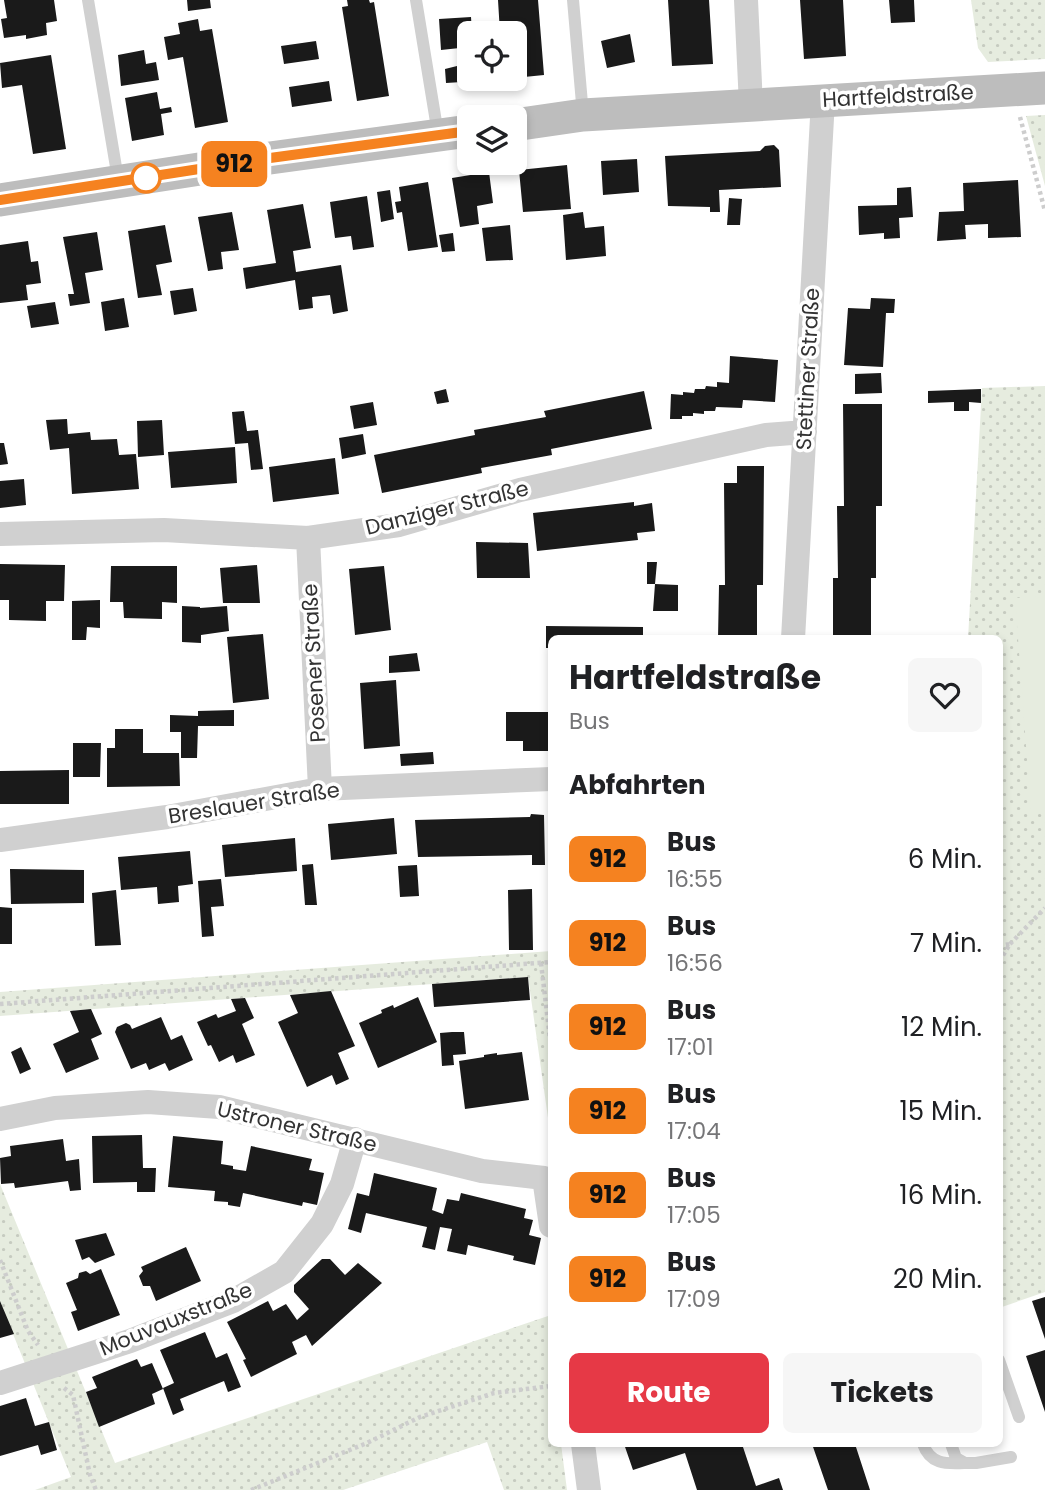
<!DOCTYPE html>
<html lang="de">
<meta charset="utf-8">
<style>
body{margin:0;font-family:Poppins,sans-serif;background:#f6f6f6;color:#202124;height:100vh;display:flex;flex-direction:column;font-size:26px;white-space:nowrap}
*{box-sizing:border-box;margin:0}
p{font-size:23px;color:#757577}
.icon{flex:none;width:38px;height:38px;fill:none;stroke:currentColor;stroke-width:2;stroke-linecap:round;stroke-linejoin:round}
.map{position:relative;flex:1;overflow:hidden}
.sheet{position:absolute;left:548px;top:635px;width:455px;height:812px;display:flex;flex-direction:column;background:#fff;border-radius:10px;box-shadow:0 4px 10px #0003}
.sheet>*{flex:none}
.badge{padding:0 14px;border-radius:10px;font-size:24px;line-height:46px}
.tools{position:absolute;left:457px;top:21px;display:grid;gap:14px}
.tools a{display:grid;place-items:center;width:70px;height:70px;border-radius:10px;background:#fff;box-shadow:0 4px 10px #0003;font-size:35px}
.map>.badge{position:absolute;translate:-50% -50%;box-shadow:0 0 0 4px #fff}
h2{padding:0 21px;font-size:26px;line-height:63px}
.round{display:grid;place-items:center;flex:none;width:74px;height:74px;border-radius:10px;background:#f6f6f6}
.head{display:flex;align-items:center;justify-content:space-between;height:119px;padding:0 21px}
h1{font-size:33px;font-weight:700;line-height:52px}
.primary-button{display:flex;gap:14px;margin-top:auto;padding:14px 21px}
.primary-button a{flex:1;height:80px;border-radius:10px;background:#e63946;color:#fff;font-size:28px;font-weight:700;line-height:80px;text-align:center}
.primary-button a+a{background:#f6f6f6;color:#202124}
ul{padding:0;list-style:none}
li{display:flex;align-items:center;gap:21px;height:84px;padding:0 21px}
li div{flex:1}
li b{display:block;font-size:26px}
li em{font-style:normal}
li .badge{min-width:77px;font-weight:700;text-align:center}
.map>svg:first-child{display:block}
.grass{fill:url(#grass-dots)}
.pitch{fill:#e6ecdf}
.building{fill:#1a1a1a}
.lines{fill:none;stroke-linecap:round;stroke-linejoin:round}
.path{stroke:#cdcdcd;stroke-width:4.5;stroke-dasharray:3.5 3.5;stroke-linecap:butt}
.lane{stroke:#d0d0d0;stroke-width:12}
.street{stroke:#d0d0d0;stroke-width:24}
.secondary{stroke:#bdbdbd;stroke-width:33}
.line-casing{stroke:#fff;stroke-width:16}
.line{stroke:#f58220;stroke-width:10}
.stop-dot{fill:#fff;stroke:#f58220;stroke-width:3.5}
.labels{text-anchor:middle;stroke-width:7;stroke-linejoin:round;paint-order:stroke}
.street-label{font-size:21px;fill:#333;stroke:#fff}
</style>
<div class="map">
<svg width="1045" height="1490" viewBox="0 0 1045 1490">
<defs>
<pattern id="grass-dots" width="8" height="8" patternUnits="userSpaceOnUse" patternTransform="scale(1.75)"><rect width="8" height="8" fill="#e6ecdf"/><path d="M2 2h.1M6 6h.1" fill="none" stroke="#c6cbc0" stroke-width="1.8" stroke-linecap="round"/></pattern>
</defs>
<rect width="100%" height="100%" fill="#fff"/>
<path class="grass" d="M971 0H1045V59L988 62 978 48Z
M1045 115V186L1026 116Z
M1045 386V1292L999 1308V639H968L982 388Z
M551 951V1139L528 977 0 1016V992Z
M0 1184 115 1463 551 1315V1444H561L567 1490H504L487 1442 343 1490H35L71 1477 0 1302Z"/>
<path class="pitch" d="M1045 596V812L1031 813 1015 598Z"/>
<path class="building" d="M4 0H54L57 21 46 23 47 35 26 39V35L4 38 1 19 7 18Z
M187 0H210L211 8 188 11Z
M347 0H369L370 3 374 2 389 96 357 101 342 7 348 6Z
M498 0H538L544 75 514 78V33H500Z
M668 0H709L713 64 672 66Z
M800 0H843L846 56 804 59Z
M889 0H914L915 22 891 23Z
M471 17 472 33H469V47L441 50 439 19Z
M198 19 200 31 212 29 228 122 195 128 183 57 168 60 164 37 180 34 178 23Z
M630 34 635 62 607 68 601 41Z
M316 41 319 59 284 64 281 46Z
M144 50 146 64 156 62 159 80 121 86 118 55Z
M51 55 66 149 33 154 22 85 2 88 0 63Z
M469 63V79H478V81L446 83 445 69Z
M329 81 332 101 292 107 289 87Z
M157 92 160 109 171 107 172 112 161 114 164 135 132 141 125 98Z
M774 145 779 150 781 187 719 190 720 212H710V207L668 206 665 156 760 151 765 146Z
M637 159 639 192 603 195 601 161Z
M567 165 571 209 523 212 519 170Z
M489 172 493 203 477 206 479 224 460 227 452 178Z
M1018 180 1021 237 988 238V224L965 225 966 239 937 241 939 212 964 211 963 183Z
M428 182 438 247 408 251 402 212 397 213 395 202 401 201 399 187Z
M911 187 913 217 899 218 900 238 884 239V233L859 235 858 206 897 205V188Z
M390 190 394 219 381 222 377 192Z
M367 196 374 247 353 250 351 236 335 238 330 202Z
M729 198 742 199 740 225H727Z
M303 204 311 248 293 251 296 272 341 265 348 311 333 314 330 295 312 297 313 308 299 310 295 280 246 289 243 268 276 263 267 210Z
M232 212 239 250 221 252 223 269 208 271 198 217Z
M583 212 585 228 604 226 606 256 566 260 563 215Z
M165 225 172 262 156 265 162 295 138 298 128 231Z
M510 225 513 260 486 261 482 228Z
M97 232 103 270 85 273 90 303 70 306 68 294H74L63 237Z
M453 233 455 251 442 252 439 235Z
M28 241 31 262 38 261 41 283 26 285 28 300 0 303V245Z
M193 288 197 311 174 315 170 291Z
M124 298 129 327 105 331 101 302Z
M871 298 895 299 894 313H886L883 367 844 365 848 308 870 309Z
M55 302 59 324 31 328 27 306Z
M730 356 778 360 775 402 743 400 742 408 716 407 715 411H704V414L693 413V416H682V419H670L671 394 683 395V392L694 393 695 389H705L706 386 717 387V382L729 383Z
M881 373 882 393 855 394V374Z
M446 389 449 402 437 404 434 392Z
M981 389V403L969 402V411H954V402L928 403V391Z
M644 391 652 429 551 449 552 455 481 468 482 473 382 493 374 455 475 435 474 430 546 417 544 411Z
M373 402 377 425 354 429 350 406Z
M843 404H882V506H876V578H871V639H833V578H838L837 506H844Z
M244 411 247 431 258 430 263 469 251 470 248 443 235 444 232 412Z
M67 419 68 434 90 432 91 440 117 439 119 455 136 454 139 489 72 494 69 448 50 450 46 420Z
M162 420 164 455 138 457 137 421Z
M363 434 366 454 342 459 339 438Z
M0 443H4L8 464 0 465Z
M235 447 237 483 171 488 168 452Z
M335 458 339 494 273 502 269 467Z
M737 466H764L763 585H757V639H718L719 585H725L724 483H737Z
M24 479 26 505 0 508V481Z
M634 502V506L652 503 655 531 637 533 638 540 537 551 533 513Z
M476 542 528 543 530 578H477Z
M647 562H657L655 584H647Z
M0 564 65 565 64 601H46V621L9 620V600H0Z
M257 565 260 603H223L220 568Z
M111 566H177V603L162 602V619L124 618 123 602H110Z
M384 566 391 630 355 635 349 569Z
M655 584 678 585V611H653Z
M100 600V628L87 627 86 640H72V601Z
M182 606 200 607V608L227 606 229 631 201 635V643L182 642Z
M546 626 643 627V639H551V648H546Z
M263 634 269 699 233 703 227 637Z
M417 653 420 671 389 673V656Z
M396 680 400 746 364 749 360 683Z
M234 710V726H198L197 758H181V732H170V715L198 716V711Z
M506 712H551V751H523V741H506Z
M115 729H143V753H179L180 786 107 787V748H115Z
M73 743H101L100 777H73Z
M433 752 434 764 401 766 400 754Z
M69 770V804H0V771Z
M531 814 544 815 545 865H532V855L418 857 415 820 530 817Z
M394 818 397 854 331 860 328 824Z
M295 838 297 871 225 877 222 845Z
M190 851 193 884 178 886 179 902 158 904 157 887 121 890 118 857Z
M313 864 317 905H305L302 865Z
M417 865 419 896 400 897 398 866Z
M10 869 84 870V903L11 904Z
M221 879 224 906 211 907 214 936 202 937 198 881Z
M532 889 533 950H509L508 890Z
M116 890 121 945 95 946 92 893Z
M0 907 12 908V944H0Z
M528 977 530 1000 434 1007 432 984Z
M331 991 355 1046 338 1053 349 1079 336 1085 332 1075 307 1087 278 1022 298 1013 290 995Z
M418 997 437 1042 378 1068 359 1023 382 1013 381 1010 393 1005 394 1008Z
M245 998 254 1018 242 1024 255 1055 236 1063 233 1055 219 1062 211 1045 208 1046 197 1022 216 1014 218 1018 236 1011 231 999Z
M91 1009 102 1034 91 1039 99 1059 66 1073 53 1044 79 1032 70 1011Z
M161 1017 171 1040 182 1035 193 1060 169 1071 165 1063 149 1070 146 1063 131 1069 115 1032 117 1027 126 1023 130 1025 132 1029Z
M452 1032H464L466 1054 453 1055 454 1065 442 1066 440 1033Z
M21 1047 31 1069 20 1074 11 1052Z
M522 1052 529 1100 465 1109 459 1061 484 1057V1055L497 1053V1055Z
M142 1135 143 1168H156L155 1192H137V1182L93 1183 92 1136Z
M173 1136 223 1141 221 1164 233 1166V1169L246 1171 251 1146 312 1159 309 1170 324 1173 317 1205 303 1202 302 1206 243 1193 240 1207 228 1205V1202L214 1201 215 1191 168 1187Z
M63 1139 66 1161 79 1159 81 1190 70 1191 68 1181 15 1188 14 1183 1 1184 0 1158 11 1156 10 1146Z
M374 1173 437 1188 432 1210 443 1214 447 1199 459 1201 461 1193 526 1209 524 1218 533 1220 529 1235 541 1238 535 1265 513 1260 514 1256 468 1245 466 1255 447 1251 452 1229 440 1227 435 1250 422 1247 427 1227 396 1220 366 1213 361 1233 348 1229 357 1193 369 1196Z
M106 1233 115 1255 95 1263 89 1257 82 1260 75 1240Z
M186 1247 201 1281 156 1301 150 1286H143L139 1276 143 1271 141 1267Z
M322 1259H330L345 1275 358 1263 382 1283 312 1346 306 1335 292 1342 297 1354 251 1377 243 1360 246 1359 227 1322 268 1301 273 1311 286 1304 297 1320 309 1309 294 1292V1285Z
M101 1269 120 1315 78 1331 71 1312 77 1310 66 1283 78 1278 79 1273 86 1271 90 1274Z
M1045 1297V1339L1032 1301Z
M0 1301 14 1334 0 1338Z
M205 1332 216 1358 227 1353 241 1387 228 1392 224 1381 180 1399 184 1410 173 1415 163 1388 174 1383 160 1350Z
M1045 1350V1412L1026 1356Z
M137 1359 141 1367 152 1363 163 1389 152 1394 155 1404 99 1427 86 1392 97 1388 92 1377Z
M26 1398 35 1426 49 1422 57 1450 41 1455 38 1445 0 1456V1406Z
M624 1444H742L756 1486 779 1478 783 1490H697L685 1453 633 1470Z
M812 1444H855L870 1490H828Z"/>
<g class="lines">
<path class="path" d="M1020 117 1045 211
M1010 944 1045 908
M999 946 1010 944 999 962
M541 963 551 1047
M0 1004 551 962
M0 1260 28 1331 38 1345
M64 1388 73 1395 90 1475 96 1490
M251 1490 367 1443 420 1417 494 1393 551 1386"/>
<path class="lane" d="M88 0 118 179
M416 0 438 134
M573 0 583 115
M999 1360 1019 1417
M923 1444C930 1464 945 1464 964 1463
M951 1444 956 1458 965 1463H976L1011 1457"/>
<path class="street" d="M746 0 751 105
M0 534 164 530 308 538 399 525 520 490 766 435 805 432
M308 538 320 789
M793 639 823 100
M0 840 167 817 320 789 551 779
M0 1119 55 1108 148 1102 219 1107 482 1171 544 1178 551 1226
M0 1383 130 1341 233 1301 284 1272 322 1224 342 1184 355 1139
M583 1444 589 1490"/>
<path class="secondary" d="M514 125 583 115 1045 88
M0 200 270 158 469 131"/>
</g>
<g class="lines">
<defs>
<path id="line" d="M0 200 270 158 469 131"/>
</defs>
<use href="#line" class="line-casing"/>
<use href="#line" class="line"/>
</g>
<circle class="stop-dot" cx="146" cy="178" r="14"/>
<g class="labels">
<g class="street-label">
<text transform="translate(898 96) rotate(-3)" y="7">Hartfeldstraße</text>
<text transform="translate(808 369) rotate(-87)" y="7">Stettiner Straße</text>
<text transform="translate(447 508) rotate(-14)" y="7">Danziger Straße</text>
<text transform="translate(314 663) rotate(-93)" y="7">Posener Straße</text>
<text transform="translate(254 803) rotate(-9)" y="7">Breslauer Straße</text>
<text transform="translate(297 1127) rotate(13)" y="7">Ustroner Straße</text>
<text transform="translate(176 1319) rotate(-22)" y="7">Mouvauxstraße</text>
</g>
</g>
</svg>
<div class="tools">
<a><svg class="icon" aria-label="locate" viewBox="0 0 24 24"><circle cx="12" cy="12" r="6"/><path d="M12 2v4M12 18v4M2 12h4M18 12h4"/></svg></a>
<a><svg class="icon" aria-label="layers" viewBox="0 0 24 24"><path d="M12 4l9 5-9 5-9-5zM3 14l9 5 9-5"/></svg></a>
</div>
<b class="badge" style="left:234px;top:164px;background:#f58220;color:#111">912</b>
<section class="sheet">
<div class="head"><div><h1>Hartfeldstraße</h1><p>Bus</p></div><a class="round"><svg class="icon" aria-label="heart" viewBox="0 0 24 24"><path d="M12 20l-8-8c-3-5 5-10 8-4 3-6 11-1 8 4z"/></svg></a></div>
<h2>Abfahrten</h2>
<ul>
<li><span class="badge" style="background:#f58220;color:#111">912</span><div><b>Bus</b><p>16:55</p></div><em>6 Min.</em></li>
<li><span class="badge" style="background:#f58220;color:#111">912</span><div><b>Bus</b><p>16:56</p></div><em>7 Min.</em></li>
<li><span class="badge" style="background:#f58220;color:#111">912</span><div><b>Bus</b><p>17:01</p></div><em>12 Min.</em></li>
<li><span class="badge" style="background:#f58220;color:#111">912</span><div><b>Bus</b><p>17:04</p></div><em>15 Min.</em></li>
<li><span class="badge" style="background:#f58220;color:#111">912</span><div><b>Bus</b><p>17:05</p></div><em>16 Min.</em></li>
<li><span class="badge" style="background:#f58220;color:#111">912</span><div><b>Bus</b><p>17:09</p></div><em>20 Min.</em></li>
</ul>
<div class="primary-button"><a>Route</a><a>Tickets</a></div>
</section>
</div>
